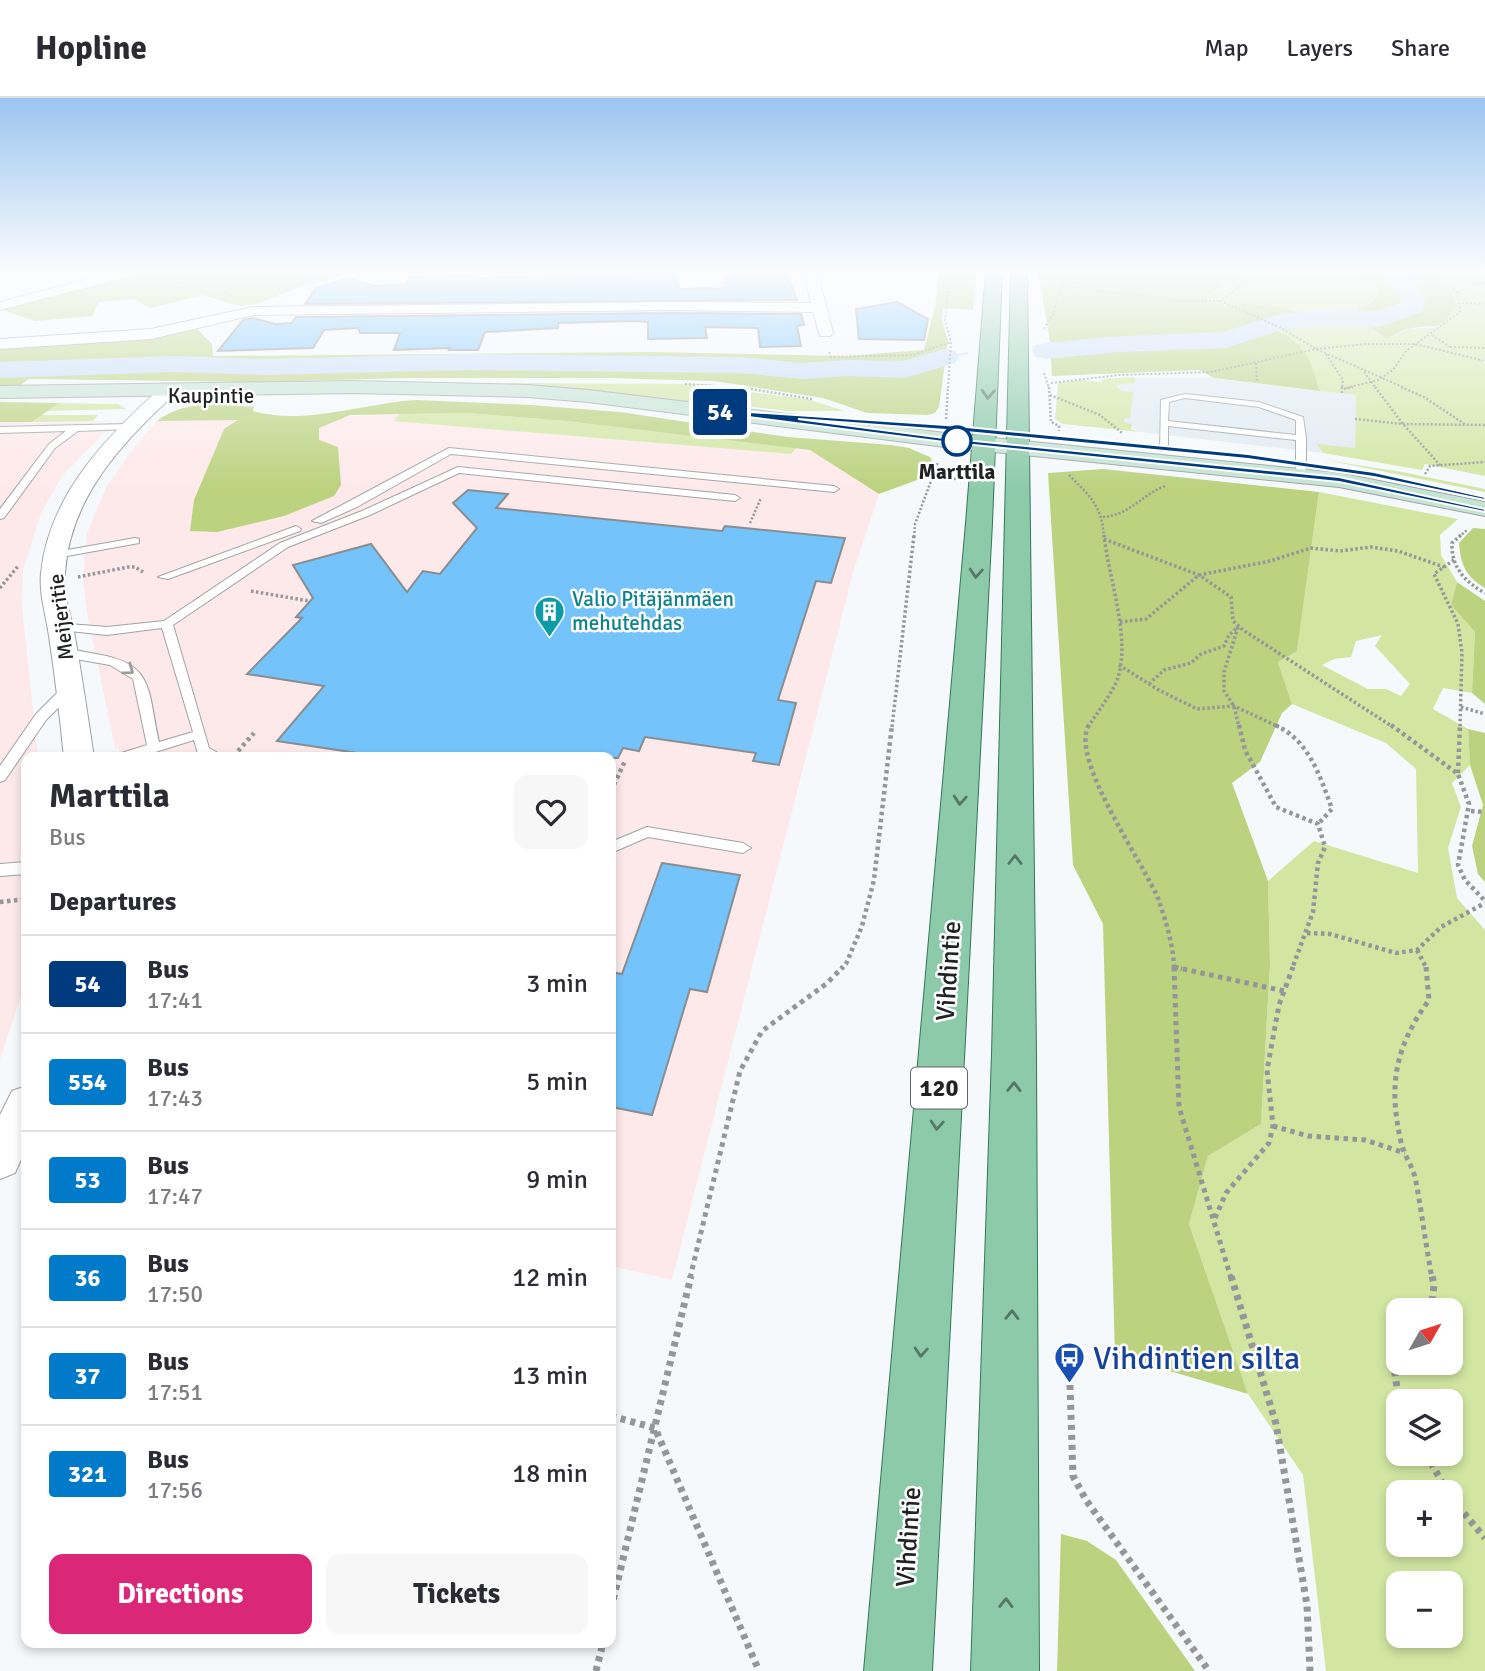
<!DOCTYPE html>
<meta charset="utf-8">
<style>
body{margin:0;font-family:Signika,sans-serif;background:#f7f7f7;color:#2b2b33;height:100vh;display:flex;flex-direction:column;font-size:26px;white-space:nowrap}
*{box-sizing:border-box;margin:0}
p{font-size:23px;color:#7c7c81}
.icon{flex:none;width:38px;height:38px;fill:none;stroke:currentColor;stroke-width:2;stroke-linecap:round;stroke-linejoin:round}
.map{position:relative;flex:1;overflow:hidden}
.side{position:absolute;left:21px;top:654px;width:595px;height:896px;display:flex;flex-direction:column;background:#fff;border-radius:14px;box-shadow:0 4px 10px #0003}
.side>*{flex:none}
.badge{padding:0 14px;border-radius:5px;font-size:24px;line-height:46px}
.needle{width:46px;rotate:51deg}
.buttons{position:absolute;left:1386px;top:1200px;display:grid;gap:14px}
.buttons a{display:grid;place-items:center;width:77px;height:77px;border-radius:14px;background:#fff;box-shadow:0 4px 10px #0003;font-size:35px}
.map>.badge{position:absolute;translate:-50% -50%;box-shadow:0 0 0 4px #fff}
h2{padding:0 28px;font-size:26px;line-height:63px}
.round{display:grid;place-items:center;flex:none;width:74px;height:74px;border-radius:14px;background:#f7f7f7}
.summary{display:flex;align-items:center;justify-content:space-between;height:119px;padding:0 28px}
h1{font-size:33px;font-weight:800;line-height:52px}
.primary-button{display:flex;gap:14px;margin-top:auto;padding:14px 28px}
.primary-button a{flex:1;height:80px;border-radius:14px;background:#db2777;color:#fff;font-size:28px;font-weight:800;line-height:80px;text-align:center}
.primary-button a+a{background:#f7f7f7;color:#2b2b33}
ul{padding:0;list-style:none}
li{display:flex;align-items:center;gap:21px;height:98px;padding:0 28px;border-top:2px solid #e1e1e2}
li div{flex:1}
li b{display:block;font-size:26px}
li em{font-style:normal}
li .badge{min-width:77px;font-weight:700;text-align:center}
header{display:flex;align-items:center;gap:42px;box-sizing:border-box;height:98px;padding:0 35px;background:#fff;border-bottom:2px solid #e1e1e2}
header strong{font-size:33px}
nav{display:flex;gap:38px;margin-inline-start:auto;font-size:24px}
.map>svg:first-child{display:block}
.built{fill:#e1ebf2}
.industrial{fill:#fee9ea}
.green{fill:#d2e6a2;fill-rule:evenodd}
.forest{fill:#bbd27e}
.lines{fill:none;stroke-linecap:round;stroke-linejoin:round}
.stream{fill:#c8dcf8;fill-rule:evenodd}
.river{fill:#c8dcf8;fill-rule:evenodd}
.building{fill:#74c3fb;stroke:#8a8d8f;stroke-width:2}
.service-casing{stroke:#9fa2a5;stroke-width:2}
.minor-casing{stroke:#9fa2a5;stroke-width:2}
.secondary-casing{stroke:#9fa2a5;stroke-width:2}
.primary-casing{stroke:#347856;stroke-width:2}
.path-far5{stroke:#949699;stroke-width:2;stroke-dasharray:2 2;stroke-linecap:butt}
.path-far4{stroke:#949699;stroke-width:2.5;stroke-dasharray:2 2;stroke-linecap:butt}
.path-far3{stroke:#949699;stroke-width:3.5;stroke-dasharray:2.5 2.5;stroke-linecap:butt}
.path-far2{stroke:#949699;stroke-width:4.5;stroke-dasharray:3.5 3.5;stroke-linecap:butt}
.path-far1{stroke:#949699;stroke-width:5;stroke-dasharray:4.5 4.5;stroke-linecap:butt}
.path{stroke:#949699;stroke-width:7;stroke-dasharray:5 5;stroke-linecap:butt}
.service{fill:#fff;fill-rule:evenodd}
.minor{fill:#fff;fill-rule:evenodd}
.secondary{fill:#c5e4d4;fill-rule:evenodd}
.primary{fill:#8ccaaa;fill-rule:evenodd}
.oneway{stroke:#567666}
.oneway2{stroke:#9b9c9c}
.line{fill:#003b80;stroke:#fff;stroke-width:2}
.stop-dot{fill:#fff;stroke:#003b80;stroke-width:3.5}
.labels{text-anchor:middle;stroke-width:5;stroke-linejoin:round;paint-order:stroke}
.far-street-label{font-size:21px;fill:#212223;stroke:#fff}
.far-stop-label{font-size:21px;font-weight:bold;fill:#212223;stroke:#fff}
.far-culture-label{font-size:21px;fill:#0d838f;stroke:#fff;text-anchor:start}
.shield{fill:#fff;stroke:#646465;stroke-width:2}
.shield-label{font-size:24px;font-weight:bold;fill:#212223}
.street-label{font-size:26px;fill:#212223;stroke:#fff}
.near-transit-label{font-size:32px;fill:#164399;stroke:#fff;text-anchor:start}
</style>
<header>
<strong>Hopline</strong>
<nav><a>Map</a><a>Layers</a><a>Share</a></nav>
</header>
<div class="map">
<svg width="1485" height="1573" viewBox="0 0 1485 1573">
<rect width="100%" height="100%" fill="#f5f9fc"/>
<path class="built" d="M1135 280H1211L1356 297 1355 351 1318 347 1323 355 1140 334 1124 324 1125 320H1130L1128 293H1121L1116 286 1134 285Z"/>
<path class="industrial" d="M468 315 566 323 810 352 879 396 854 471 672 1182 611 1168V660H119V651L115 650 87 514 83 481 87 435 107 388 132 352 157 323Z
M0 324 114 325 62 378 41 415 23 473 22 508 38 660H26V883L0 961Z"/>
<path class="green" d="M1245 173H1333L1344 177 1373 180 1378 197 1371 205 1358 210 1387 241 1408 231 1438 229 1456 206 1451 191 1431 173H1485V261L1482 264 1485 265V378L1425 366 1422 372 1323 355 1317 346 1355 350 1356 297 1320 293C1308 256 1300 242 1264 224L1279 221 1240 206 1219 209 1208 206 1207 198Z
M1132 279 1135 280V285L1116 287 1121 293 1133 294 1130 320H1125L1124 324 1132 326 1131 331 1140 334 1063 326 1055 321 1058 285 1081 282 1102 284 1103 281Z
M509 285 705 286 729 288 705 307 504 288Z
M741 293 807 301 845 313H787L722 305 729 296Z
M59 305 118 306 126 311 47 313Z
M468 315 566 323 796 350 791 356 394 323 400 316Z
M42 317H98L93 323H115L32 324Z
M1326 362 1402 374 1485 391V394Z
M1319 394 1458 421 1440 437 1441 457 1457 484 1451 507 1475 534 1472 595 1443 590 1433 611 1468 631 1470 667 1452 685 1461 709 1448 750 1457 800 1485 832V1573H1326L1303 1377 1248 1296 1189 1126 1208 1058 1261 1026 1270 866 1268 783 1314 743 1418 775 1416 671 1386 645 1292 606 1278 564 1297 553ZM1382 537 1375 548 1410 586 1401 598 1386 591H1368L1322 567 1334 561 1351 559 1356 543ZM1398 1213H1451V1265H1398ZM1398 1304H1451V1356H1398ZM1398 1395H1451V1447H1398ZM1398 1486H1451V1538H1398Z"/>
<path class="forest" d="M142 173H357L311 185 256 206 240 208 202 197 150 210 133 201 99 204 92 218 35 223 0 211Z
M939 173H977L973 212 943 210 942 223 948 243 939 309 935 315 928 317 867 315 823 300 714 283 608 280H406L260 284 29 281 19 288H0V249L158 238 197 231 212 246 213 258 651 254 844 258 924 252 935 209Z
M1038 173H1245L1207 198 1208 206C1220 210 1229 206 1242 206 1263 206 1283 209 1304 216L1265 225C1304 246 1307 251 1320 293L1214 280 1199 272 1052 278 1050 244Z
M1333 173H1431L1451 191 1456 206C1440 238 1436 224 1408 231 1401 232 1394 238 1387 241L1368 227 1358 215V210L1371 205 1378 197 1373 180 1344 177Z
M416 302 531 307 620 314 788 339 891 347 909 350 930 359 932 362 928 378 879 396 810 352 566 323 468 315 350 317 319 330V342L338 349 341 387 334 398 284 418 217 434 190 433 194 402 224 331 238 322 157 323C185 301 220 307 254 309L253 313C305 328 364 305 416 302Z
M0 304 59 305 32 324H0Z
M1103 371 1319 394 1297 553 1278 564 1292 606 1282 615 1260 664 1232 685 1268 783 1270 866 1261 1026 1208 1058 1189 1126 1248 1296 1115 1257 1103 826 1073 767 1048 375Z
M1473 430 1485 431V490C1465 478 1461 467 1459 445Z
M1457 484 1485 503V606L1472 595 1475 534 1451 507Z
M1468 631 1485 635V784L1478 776 1472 748 1483 707 1470 667Z
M1061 1436 1087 1443 1116 1462 1195 1573H1057Z"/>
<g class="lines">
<path class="stream" d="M1465 173 1485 175V177L1467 174Z
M967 254 969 256 945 260 943 259Z"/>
<path class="river" d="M1380 173H1404L1426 199 1422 214 1378 229 1318 228 1284 231 1226 250 1122 254 1046 261 1036 259 1032 253 1036 247 1046 245 1122 238 1223 234 1280 216 1318 212 1376 213 1401 205 1402 200Z
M945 251 955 253 959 259 955 265 905 280 848 278 802 281 740 275 464 272 266 277 174 274 0 280V264L174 258 266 261 464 256 740 259 802 265 848 262 903 263Z"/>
</g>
<path class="building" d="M676 173 679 191 724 190 726 176 787 175 797 202 305 206 316 190 349 180 373 188 406 186 409 179 479 177 478 180 540 178V175Z
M897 204 928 221 924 242 859 241 856 211Z
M672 215 801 216 804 227 797 228 801 248 760 249 758 230 705 229 707 240 648 241V224L636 223 558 225V230L485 234 478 252H449L450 250 394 252 400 235H360L358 230 324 232 313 250 218 253 243 222 253 220 275 226 292 225 296 219Z
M468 392 508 396 496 410 722 433 725 428 845 440 831 485 816 483 778 602 796 605 779 667 753 663 756 655 645 639 639 653 623 650 618 660H391L277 643 324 588 247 576 302 520 296 519 313 500 293 467 371 446 407 494 423 473 440 476 477 430 453 405Z
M662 765 740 777 707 894 690 891 652 1017 611 1009V874L622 876Z"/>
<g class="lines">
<defs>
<path id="service" d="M1185 296 1259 304 1303 319 1306 340V377L1301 380 1296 377V342L1168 328V351L1160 353 1161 302ZM1185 300 1259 309 1296 322V337L1168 323 1169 304Z
M128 326 131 327V331L78 333 55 350 4 420 0 421V411L49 346 66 333 0 335V329Z
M449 350 834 388 839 391 834 394 451 356 357 409 321 425 312 423Z
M458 369 735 397 740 400 735 403 459 375 370 417 288 449 173 527 209 650 227 660H207L198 656 194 642 136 660H113L115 657 147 647 133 581 110 567 64 559 58 555C66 549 79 553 90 555 155 564 147 589 159 644L193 634 162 530 107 537 60 532 54 528 56 525 107 529 164 523 280 445 362 413Z
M296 428 301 431 300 433 168 481 158 479Z
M135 440 139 441V445L56 460 51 457 56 454Z
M70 586 76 590 75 593 46 622 5 682 0 684V668L36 616 65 587Z
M647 729 743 745 751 750 743 755 648 739 611 755V744Z
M26 764V776L0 778V766Z"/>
<path id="minor" d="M118 173H141L139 176 0 212V204Z
M803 173H817L833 235 830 238H820L813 214 672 212 253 217 151 241 0 251V241L151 231 253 209 672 204 811 205Z
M170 286 179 291 176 295C123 343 69 400 65 476 63 497 71 518 75 539 82 579 88 619 94 660H64C60 619 55 578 49 538 46 517 39 496 41 475 49 396 108 337 164 287Z
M26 988V1050L15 1075 0 1081V1017L12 993Z"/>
<path id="secondary" d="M353 283 527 287 588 292 945 335 1339 375 1485 404V418L1339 389 945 349 588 304 527 299 353 295 0 300V288Z"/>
<path id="primary" d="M986 173H1002L992 425 932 1573H864L966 425Z
M1011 173H1027L1036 956 1039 1573H971L992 956Z"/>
</defs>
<use href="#service" class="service-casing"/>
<use href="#minor" class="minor-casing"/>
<use href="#secondary" class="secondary-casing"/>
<use href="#primary" class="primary-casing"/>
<path class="path-far5" d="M173 173 230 197
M1215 173 1240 185
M1259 173 1221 203 1281 230 1316 251 1405 290
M1438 174 1485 183
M1062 188 1183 203H1221
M148 189 251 173
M278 191 327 173
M1458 194 1473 186 1485 185
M1462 205 1485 206
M1044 231 1053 216 1066 173
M1432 237 1450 249
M1450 249 1485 250
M829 254 831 259 913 257 951 244
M1326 256 1343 282 1342 290
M1256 265 1257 285
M1364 274 1376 290
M1044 275 1049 290
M1051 285 1119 277 1211 274 1316 251 1366 246H1415L1485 263
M685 286 749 290
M948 290 951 244 945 223 950 173
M1346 290 1378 282 1393 272 1406 253 1460 214 1458 196 1437 173"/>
<path class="path-far4" d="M739 289 812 301
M1049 289 1051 324 1059 328V333
M1375 289 1403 326 1440 367
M1401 289 1424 299 1466 327
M1344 291 1353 289
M1342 295V289
M1050 297 1100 317 1122 335
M946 321 948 289
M1355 321 1403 326 1485 327
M1425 376 1430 368 1485 364
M1069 377C1090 398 1102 408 1104 439
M934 378 956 381
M1103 419C1130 417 1140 398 1165 388
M750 425 761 400
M914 439 915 426 938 364
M1459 439 1468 431"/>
<path class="path-far3" d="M1461 437 1452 445C1451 469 1465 484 1485 495
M1104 441 1199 477 1231 499 1233 523 1243 532 1393 629
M1454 462 1434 476 1458 526 1462 555 1460 629
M78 479 128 469H135L143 474
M0 490 19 467
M251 493 309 503
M1120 524 1146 521 1199 477 1270 463 1311 450 1340 453 1371 449 1398 453 1444 469
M1238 529 1224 574V593L1234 608 1239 629
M1119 567 1157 591 1197 611 1234 608 1279 629
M1149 586 1164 572 1191 565 1201 556 1224 548 1229 537 1238 529
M1461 609 1485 616
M892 629 914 437
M1088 629C1097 615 1107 602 1115 587 1134 548 1108 479 1104 437"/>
<path class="path-far2" d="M1089 627C1068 660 1146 768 1159 803 1166 824 1174 849 1174 871
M1239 627 1245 652 1276 709 1318 726 1325 749 1318 765 1313 814 1292 871
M1275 627C1309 642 1320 678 1332 711L1318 726
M1391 627 1458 676 1469 706 1458 767 1465 782 1485 803
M238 653 254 635
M1458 675 1460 627
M611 693 625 663
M1471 713 1485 714
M0 804 26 801
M1307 835 1330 836 1396 855 1417 852 1441 829 1485 805
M1417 852 1427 871
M1174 869 1182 871
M841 871 846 866 862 828 874 782 892 627"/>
<path class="path-far1" d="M1174 869 1179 1009 1231 1180
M1174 869 1284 893
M1426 869 1429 902C1395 949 1388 987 1401 1044 1404 1058 1414 1070 1416 1084 1422 1116 1426 1148 1432 1180
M1273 1028 1308 1038 1365 1042 1405 1055
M1215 1120 1226 1095 1269 1045 1273 1028 1267 972 1279 907 1293 869
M690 1180 740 973 762 933 826 886 843 869"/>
<path class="path" d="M1231 1178 1276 1326 1307 1507 1310 1573
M1431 1213 1434 1187 1432 1178
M1398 1265 1394 1269 1399 1304
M1070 1287 1073 1378 1086 1402 1209 1573
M611 1318 655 1330 759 1573
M1426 1356 1448 1395
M1451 1400 1485 1440
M611 1511 691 1178
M596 1573 603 1545"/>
<use href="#service" class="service"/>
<use href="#minor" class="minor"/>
<use href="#secondary" class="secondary"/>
<use href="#primary" class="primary"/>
</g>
<defs><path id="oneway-chevron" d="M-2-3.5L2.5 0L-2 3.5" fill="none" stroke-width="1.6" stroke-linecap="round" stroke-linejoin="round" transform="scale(1.75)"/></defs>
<g class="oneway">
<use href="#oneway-chevron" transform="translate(988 296) rotate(93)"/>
<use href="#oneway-chevron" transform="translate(976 475) rotate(94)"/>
<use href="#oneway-chevron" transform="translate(960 702) rotate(94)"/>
<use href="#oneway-chevron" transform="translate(1015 762) rotate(-90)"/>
<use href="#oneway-chevron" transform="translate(1014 989) rotate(-89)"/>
<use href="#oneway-chevron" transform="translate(937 1027) rotate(94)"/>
<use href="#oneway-chevron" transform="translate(1012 1217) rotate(-89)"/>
<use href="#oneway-chevron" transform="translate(921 1254) rotate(94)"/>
<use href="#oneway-chevron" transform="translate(1006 1505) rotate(-89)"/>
</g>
<use class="oneway2" href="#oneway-chevron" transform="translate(129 572) rotate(37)"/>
<linearGradient id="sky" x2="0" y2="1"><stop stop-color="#9bc4ee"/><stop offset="0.44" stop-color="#fafcfe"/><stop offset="1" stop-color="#fafcfe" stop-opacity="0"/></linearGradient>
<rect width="1485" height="393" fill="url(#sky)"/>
<path class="line" d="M719 312 946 327 1248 356 1374 374 1485 399V402L1374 379 1248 361 946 332 798 321 944 340 1339 379 1485 411V414L1339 384 944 344 716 315Z"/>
<defs>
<symbol id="building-pin" viewBox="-11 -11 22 30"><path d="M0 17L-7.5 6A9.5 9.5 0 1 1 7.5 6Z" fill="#0f9aa8" stroke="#fff"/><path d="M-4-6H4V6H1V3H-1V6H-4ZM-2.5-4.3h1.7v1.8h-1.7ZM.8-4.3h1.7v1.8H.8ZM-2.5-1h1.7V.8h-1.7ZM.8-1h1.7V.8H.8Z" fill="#fff"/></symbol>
<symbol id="bus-pin" viewBox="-11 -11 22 30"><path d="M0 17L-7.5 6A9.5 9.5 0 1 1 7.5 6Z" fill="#1a4fb4" stroke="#fff"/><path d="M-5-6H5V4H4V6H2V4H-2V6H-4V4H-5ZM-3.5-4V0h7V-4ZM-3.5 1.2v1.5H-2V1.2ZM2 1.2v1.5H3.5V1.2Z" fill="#fff"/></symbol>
</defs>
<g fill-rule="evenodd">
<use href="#building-pin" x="532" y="496" width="35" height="47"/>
<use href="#bus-pin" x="1052" y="1242" width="35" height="47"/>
</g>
<circle class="stop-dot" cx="957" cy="343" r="14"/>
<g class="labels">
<g class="far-street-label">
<text x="211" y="305">Kaupintie</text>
<text transform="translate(61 519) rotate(-97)" y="7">Meijeritie</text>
</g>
<g class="far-stop-label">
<text x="957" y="381">Marttila</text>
</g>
<g class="far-culture-label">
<text x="572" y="508">Valio Pitäjänmäen<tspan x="572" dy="24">mehutehdas</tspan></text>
</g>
<rect class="shield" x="911" y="969.5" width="56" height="41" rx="5"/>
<g class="shield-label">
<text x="939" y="998">120</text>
</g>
<g class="street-label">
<text transform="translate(948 873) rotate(-86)" y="9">Vihdintie</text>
<text transform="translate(908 1439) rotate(-86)" y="9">Vihdintie</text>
</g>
<g class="near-transit-label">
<text x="1093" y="1271">Vihdintien silta</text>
</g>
</g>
</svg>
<div class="buttons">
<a><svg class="needle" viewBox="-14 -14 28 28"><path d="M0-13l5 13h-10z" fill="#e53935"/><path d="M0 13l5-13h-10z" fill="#7c7c81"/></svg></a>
<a><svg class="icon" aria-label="layers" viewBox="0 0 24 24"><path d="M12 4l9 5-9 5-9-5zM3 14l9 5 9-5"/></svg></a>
<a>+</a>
<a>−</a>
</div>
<b class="badge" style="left:720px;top:314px;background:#003b80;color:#fff">54</b>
<section class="side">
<div class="summary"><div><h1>Marttila</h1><p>Bus</p></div><a class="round"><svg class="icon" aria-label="heart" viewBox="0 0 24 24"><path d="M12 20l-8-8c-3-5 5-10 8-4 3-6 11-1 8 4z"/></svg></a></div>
<h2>Departures</h2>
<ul>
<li><span class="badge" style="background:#003b80;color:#fff">54</span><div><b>Bus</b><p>17:41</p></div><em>3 min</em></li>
<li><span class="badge" style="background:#007ac9;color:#fff">554</span><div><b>Bus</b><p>17:43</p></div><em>5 min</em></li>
<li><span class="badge" style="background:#007ac9;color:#fff">53</span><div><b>Bus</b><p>17:47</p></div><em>9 min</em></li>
<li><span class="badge" style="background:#007ac9;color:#fff">36</span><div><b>Bus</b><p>17:50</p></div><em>12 min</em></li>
<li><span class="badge" style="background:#007ac9;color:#fff">37</span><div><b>Bus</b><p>17:51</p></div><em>13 min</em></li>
<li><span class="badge" style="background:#007ac9;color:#fff">321</span><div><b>Bus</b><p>17:56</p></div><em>18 min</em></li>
</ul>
<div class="primary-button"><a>Directions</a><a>Tickets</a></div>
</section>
</div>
